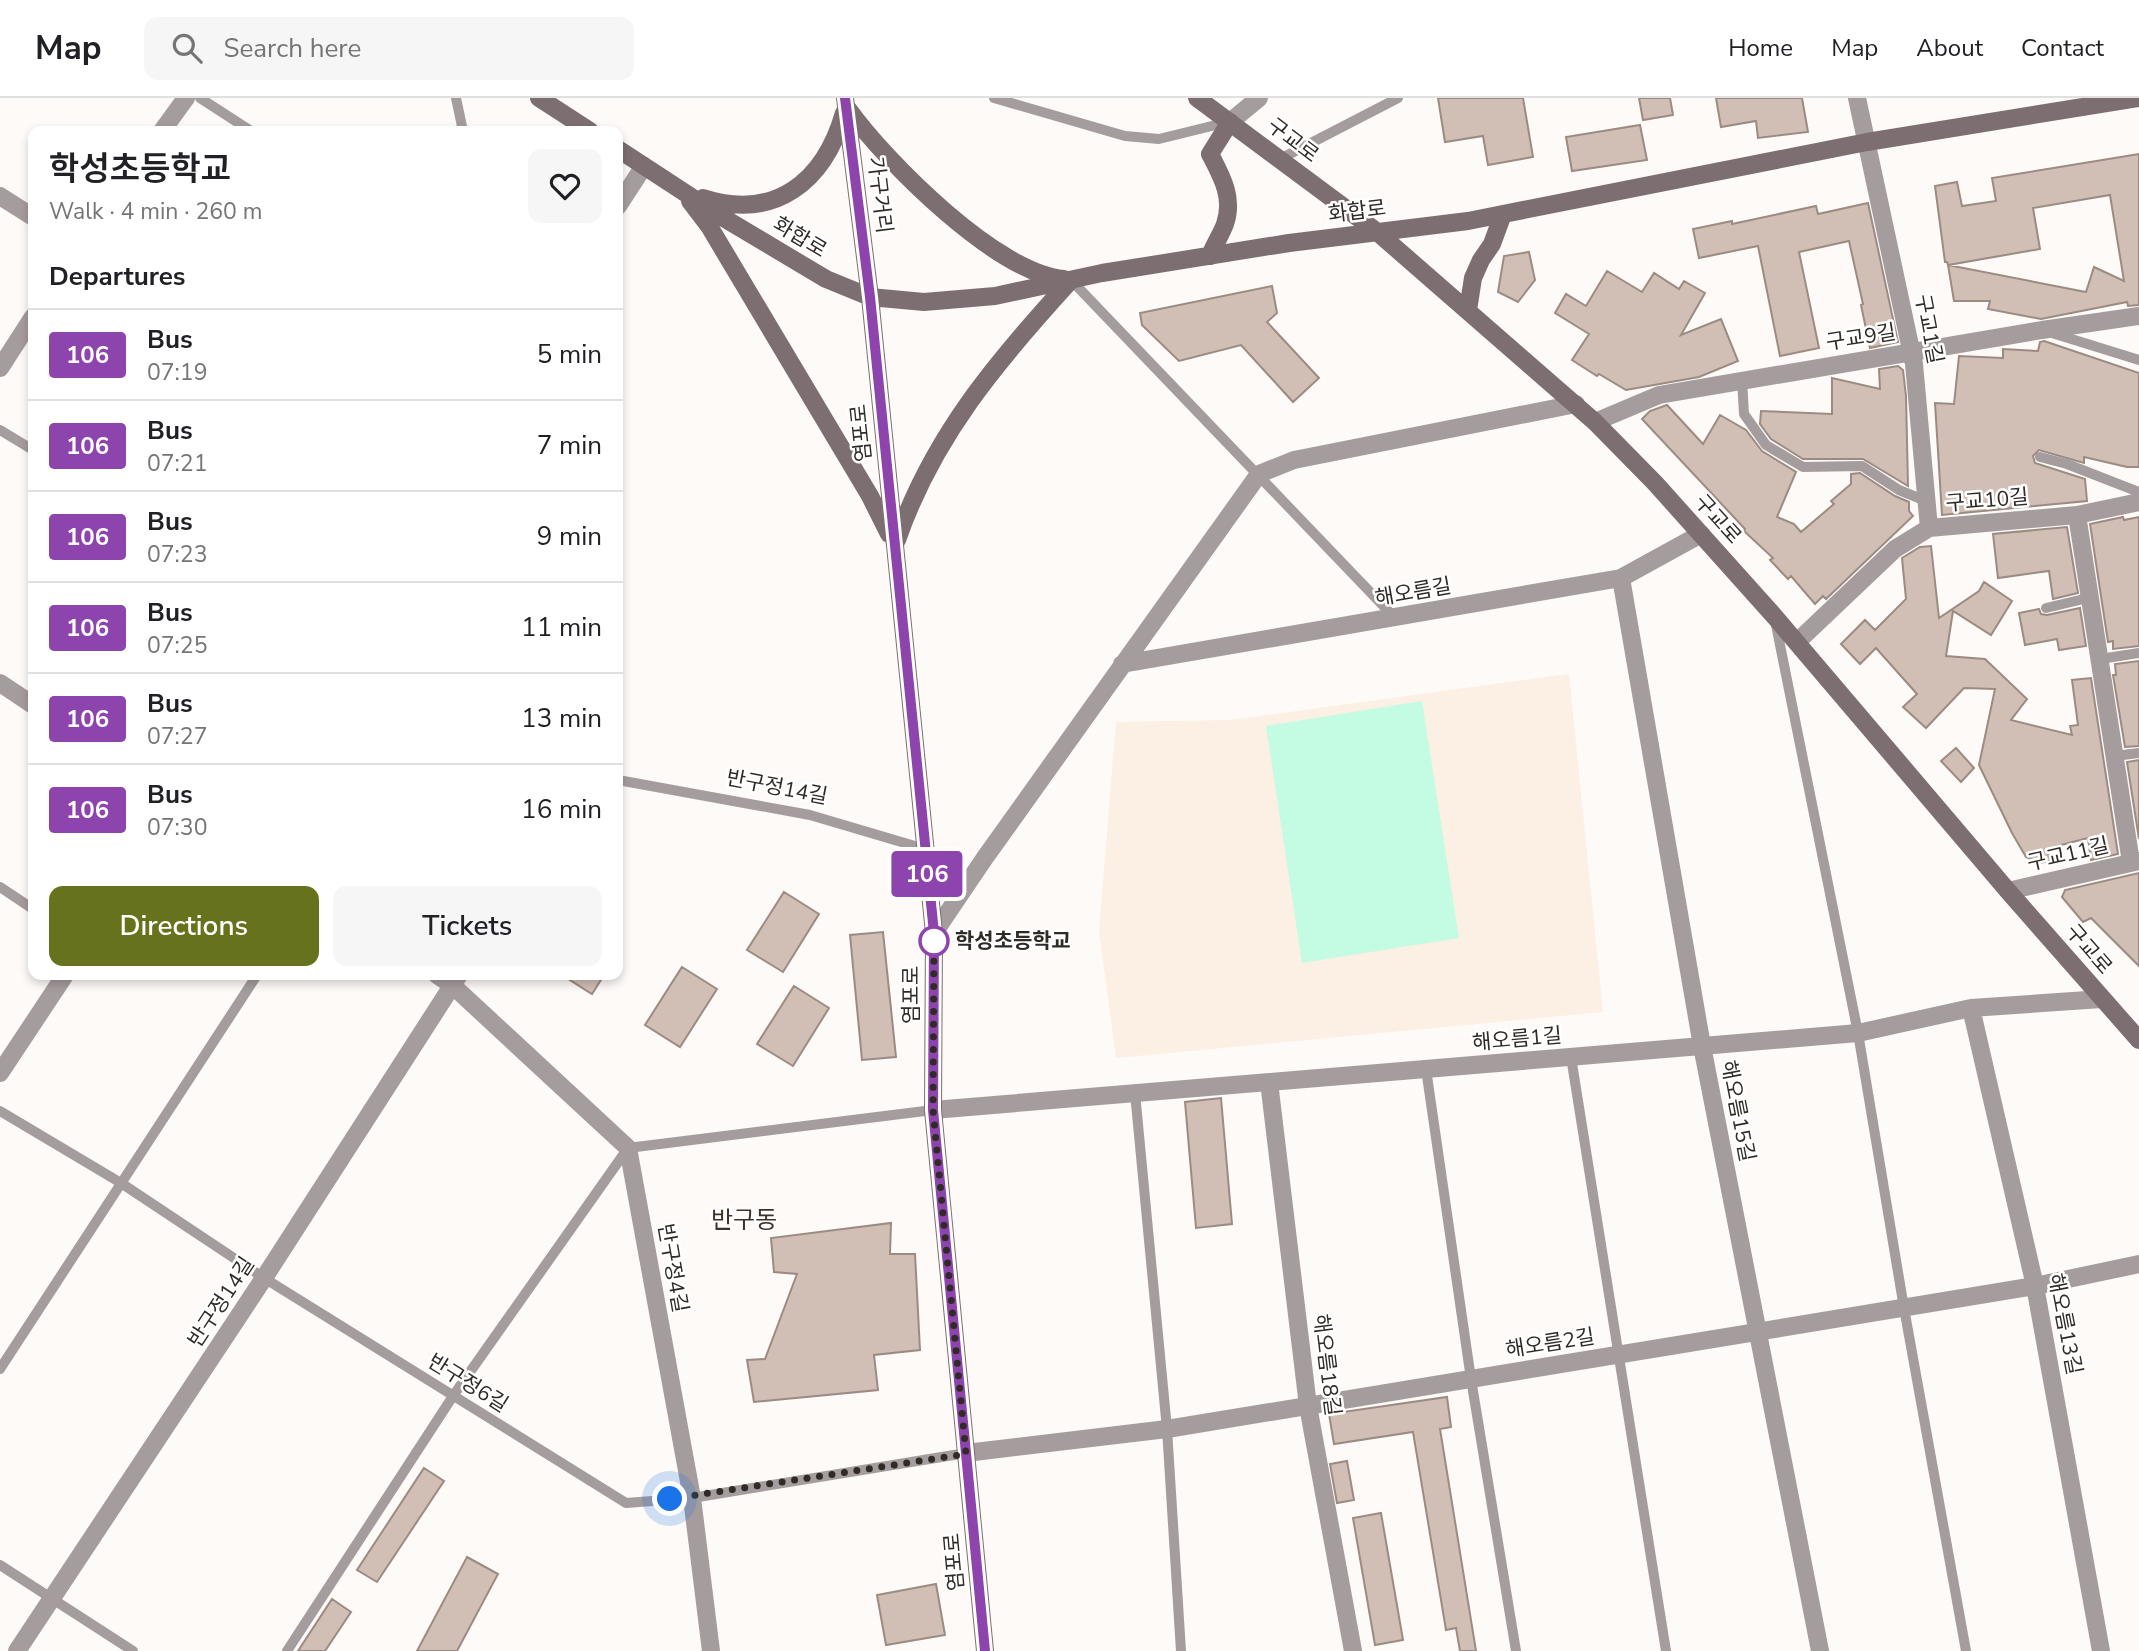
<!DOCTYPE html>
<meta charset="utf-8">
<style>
body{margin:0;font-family:"Nunito Sans","Noto Sans KR",sans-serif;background:#f6f6f6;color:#202124;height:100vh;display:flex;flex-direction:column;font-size:26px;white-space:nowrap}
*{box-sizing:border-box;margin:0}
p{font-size:23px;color:#757577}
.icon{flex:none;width:38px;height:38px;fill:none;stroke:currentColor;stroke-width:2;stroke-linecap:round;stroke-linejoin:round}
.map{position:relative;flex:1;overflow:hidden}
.panel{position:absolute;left:28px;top:28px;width:595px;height:854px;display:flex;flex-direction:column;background:#fff;border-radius:14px;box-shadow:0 4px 10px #0003}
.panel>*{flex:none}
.badge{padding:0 14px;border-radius:5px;font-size:24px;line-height:46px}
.you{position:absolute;width:35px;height:35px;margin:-18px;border:5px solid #fff;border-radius:50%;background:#1a73e8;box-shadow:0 0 0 10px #1a73e833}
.map>.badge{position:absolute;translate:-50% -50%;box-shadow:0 0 0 4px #fff}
h2{padding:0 21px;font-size:26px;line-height:63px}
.round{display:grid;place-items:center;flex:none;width:74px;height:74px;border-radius:14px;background:#f6f6f6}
.overview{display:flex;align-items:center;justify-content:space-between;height:119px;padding:0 21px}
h1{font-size:33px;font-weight:600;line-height:52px}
.button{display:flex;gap:14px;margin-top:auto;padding:14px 21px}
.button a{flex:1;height:80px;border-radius:14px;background:#66721c;color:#fff;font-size:28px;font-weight:600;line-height:80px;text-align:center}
.button a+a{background:#f6f6f6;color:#202124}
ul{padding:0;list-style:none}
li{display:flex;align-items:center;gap:21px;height:91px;padding:0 21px;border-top:2px solid #e0e0e0}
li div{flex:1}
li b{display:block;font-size:26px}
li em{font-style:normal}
li .badge{min-width:77px;font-weight:700;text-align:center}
header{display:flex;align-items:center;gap:42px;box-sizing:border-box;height:98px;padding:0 35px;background:#fff;border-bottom:2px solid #e0e0e0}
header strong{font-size:33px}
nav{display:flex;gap:38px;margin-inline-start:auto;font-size:24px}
.search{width:490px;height:63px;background:#f6f6f6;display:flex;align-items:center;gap:18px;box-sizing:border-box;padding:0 24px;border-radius:14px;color:#757577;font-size:26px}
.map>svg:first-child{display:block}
.built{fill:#fcefe3}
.green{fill:#c3fce2}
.building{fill:#d1bfb5;stroke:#9c8b82;stroke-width:2}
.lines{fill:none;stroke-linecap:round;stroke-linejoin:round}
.lane{stroke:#a59c9d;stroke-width:10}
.street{stroke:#a59c9d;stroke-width:18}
.secondary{stroke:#7d6f71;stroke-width:18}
.line-casing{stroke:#fff;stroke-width:16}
.line{stroke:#8e44ad;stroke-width:10}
.walk{stroke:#312b26;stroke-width:7;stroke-dasharray:0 12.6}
.stop-dot{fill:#fff;stroke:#8e44ad;stroke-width:3.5}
.labels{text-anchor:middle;stroke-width:5;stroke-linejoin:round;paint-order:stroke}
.street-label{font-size:21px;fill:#312b26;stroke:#fff}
.stop-label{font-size:21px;font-weight:bold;fill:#312b26;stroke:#fff;text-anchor:start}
.quarter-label{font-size:24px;fill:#3e3227;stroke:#fff}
</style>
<header>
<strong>Map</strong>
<div class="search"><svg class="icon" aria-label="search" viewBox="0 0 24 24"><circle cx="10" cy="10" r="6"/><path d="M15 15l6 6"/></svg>Search here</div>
<nav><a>Home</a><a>Map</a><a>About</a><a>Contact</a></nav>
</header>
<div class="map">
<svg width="2139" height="1553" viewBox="0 0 2139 1553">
<rect width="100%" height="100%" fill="#fdfaf7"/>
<path class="built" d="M1569 576 1603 914 1116 960 1099 833 1116 624 1231 622Z"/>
<path class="green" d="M1422 603 1459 840 1302 865 1266 628Z"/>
<path class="building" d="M1438 0H1523L1533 59 1488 67 1483 38 1445 44Z
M1639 0H1670L1673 17 1643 22Z
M1716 0H1802L1808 34 1758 40 1756 23 1721 29Z
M1640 27 1647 62 1572 73 1566 39Z
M2139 56V207L2128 208 2127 204 2041 221 1988 211 1990 203H1954L1948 167 2086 194 2094 169 2124 183 2110 97 2033 110 2040 151 1948 167 1947 164H1945L1935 88 1957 84 1962 108 1996 103 1992 80Z
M1868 105 1898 244 1870 250 1861 207 1863 206 1849 143 1799 154 1819 250 1780 258 1758 148 1699 160 1693 131 1732 123V126L1816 108 1818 116Z
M1529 154 1535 182 1518 204 1498 194 1504 158Z
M1607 173 1642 194 1654 175 1679 191 1684 183 1705 195 1681 237 1721 221 1738 263 1699 279 1626 292 1599 276 1597 278 1572 262 1589 236 1555 215 1566 196 1586 208Z
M1272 188 1277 215 1267 224 1319 280 1293 304 1241 247 1179 263 1142 227 1140 215Z
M2044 243 2139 275V369H2127L2084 359V365L2039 352 2033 358 2035 365 2085 381 2087 403 1942 417 1935 305 1954 306 1959 258 2003 260V251L2038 253 2040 244Z
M1898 268 1903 272 1906 298 1908 388 1863 361H1803L1771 341 1760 326 1761 313 1832 316V280L1880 291 1879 271Z
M1667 307 1703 346 1720 317 1746 332 1762 353 1796 374 1777 419 1794 426 1801 434 1834 406 1831 403 1851 386V376L1860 375 1895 398 1909 404V413L1913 418 1826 501 1823 498 1815 506 1791 478 1788 481 1770 462 1773 460 1744 433 1745 431 1642 321 1650 313Z
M2123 419 2124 422 2139 419V548L2113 551V543L2108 544 2090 426Z
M2067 429 2078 495 2053 501 2049 473 1998 480 1993 436Z
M1931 448 1939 520 1979 493 1984 484 2012 503 1991 537 1953 513 1946 558 1985 561 2027 601 2011 622 2072 637 2070 628 2078 627 2072 582 2091 580 2118 756 2091 762 2088 740 2046 751 2051 763 2039 765 2026 759 2012 735 1979 667 1995 591 1964 590 1926 630 1903 609 1917 596 1876 550 1860 566 1841 546 1865 522 1875 532 1906 501 1902 460 1920 449Z
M2080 510 2086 548 2059 552 2057 541 2025 547 2019 515 2039 511 2041 516 2047 517Z
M2139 563V648L2125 649 2113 577H2116L2115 566Z
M1956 650 1974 670 1961 684 1941 663Z
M2139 662V741L2127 664Z
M2139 775V868L2091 820 2083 824 2062 799 2065 792Z
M784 794 819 816 783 874 747 852Z
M883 834 896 959 862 962 850 837Z
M682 869 717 891 680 949 645 927Z
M562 877H604L592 896Z
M794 888 829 910 793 968 757 946Z
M1221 1000 1232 1126 1196 1130 1185 1004Z
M891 1125 890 1156H915L920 1252 874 1257 878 1292 754 1304 747 1262 765 1261 797 1176 774 1174 771 1140Z
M1447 1299 1451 1329 1440 1331 1476 1553H1460L1456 1530 1446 1532 1413 1334 1334 1346 1329 1316Z
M1347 1363 1354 1402 1337 1405 1330 1366Z
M424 1370 444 1383 377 1484 357 1472Z
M1381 1415 1403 1542 1375 1547 1353 1420Z
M467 1459 498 1476 457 1553H417Z
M936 1486 945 1537 886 1547 877 1497Z
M332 1501 351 1514 325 1553H298Z"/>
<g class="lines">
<path class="lane" d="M200 0 251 33
M456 0 463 33
M994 0 1125 38 1159 41 1228 24
M1280 61 1398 0
M1071 182 1395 520
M2052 235 2139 262
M1742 282 1744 316 1766 347 1803 369 1862 368 1899 392 1926 403
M0 332 33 352
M2040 359 2067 366 2139 394
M2046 510 2092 499
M1776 527 1858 935 1904 1210 1966 1553
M2100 561 2139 555
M2115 658 2139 655
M618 682 810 717 925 751
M0 789 33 811
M1571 959 1666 1553
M1426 971 1471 1281 1516 1553
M1135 995 1167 1331 1181 1553
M0 1013 121 1085 264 1180 626 1405 692 1400 966 1355
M0 1271 257 877
M0 1467 133 1553
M287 1553 453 1298 628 1050 933 1012"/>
<path class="street" d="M1857 0 1914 266 1929 430
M1230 24 1259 0
M162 33 186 0
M0 98 33 119
M618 108 644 68
M0 270 33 219
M1595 324 1659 297 2042 232 2139 218
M2077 417 2131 764
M1621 480 1702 948 1820 1553
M1797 544 1895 451 1929 430 2077 417 2139 404
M1122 566 1621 480 1701 436
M0 585 33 607
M2008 793 2139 763
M934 835 984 761 1259 376 1294 362 1576 306
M437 877 452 887 628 1050 692 1400 711 1553
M1971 910 2035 1188 2101 1553
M0 975 65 877
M1269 984 1308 1308 1353 1553
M933 1012 1858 935 1971 910 2102 901
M966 1355 1167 1331 2035 1188 2139 1166
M17 1553 264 1180 459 877"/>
<path class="secondary" d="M539 0 590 33
M845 0 870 199 934 835 933 1012 985 1553
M1197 0 1376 133 1595 324 1655 385 1775 519 2008 793 2139 942
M848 11C886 64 998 176 1064 181
M618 51 722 119 826 181 870 199 924 204 995 198 1102 175 1289 145 1468 123 1867 44 2138 0
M703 100C775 123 824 84 844 15
M690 103 709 128 870 398 889 436
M1210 158C1214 147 1221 137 1225 126 1234 100 1222 79 1210 56L1230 24
M1468 212 1473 180 1481 162 1492 146 1503 116
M897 442C933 338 998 262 1071 182"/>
</g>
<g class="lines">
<defs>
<path id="line" d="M845 0 870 199 934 835 933 1012 985 1553"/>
</defs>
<use href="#line" class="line-casing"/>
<use href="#line" class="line"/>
<path class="walk" d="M670 1401 966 1356 933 1012 934 835V843"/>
</g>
<circle class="stop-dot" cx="934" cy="843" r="14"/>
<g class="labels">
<g class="street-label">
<text transform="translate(1293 42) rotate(37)" y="7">구교로</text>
<text transform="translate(880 97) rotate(83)" y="7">가구거리</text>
<text transform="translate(1357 113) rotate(-7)" y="7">화합로</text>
<text transform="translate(800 139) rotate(31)" y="7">화합로</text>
<text transform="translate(1929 231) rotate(79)" y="7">구교1길</text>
<text transform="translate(1861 239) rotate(-9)" y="7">구교9길</text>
<text transform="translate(861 335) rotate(-96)" y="7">염포로</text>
<text transform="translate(1987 402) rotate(-5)" y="7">구교10길</text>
<text transform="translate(1718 421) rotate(48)" y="7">구교로</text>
<text transform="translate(1413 494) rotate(-10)" y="7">해오름길</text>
<text transform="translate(777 689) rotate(11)" y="7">반구정14길</text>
<text transform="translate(2068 756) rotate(-13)" y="7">구교11길</text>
<text transform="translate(2089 851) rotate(49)" y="7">구교로</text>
<text transform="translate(911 897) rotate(-90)" y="7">염포로</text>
<text transform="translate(1517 941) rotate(-5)" y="7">해오름1길</text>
<text transform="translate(1738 1013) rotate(79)" y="7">해오름15길</text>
<text transform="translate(673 1170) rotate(80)" y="7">반구정4길</text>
<text transform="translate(221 1204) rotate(-57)" y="7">반구정14길</text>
<text transform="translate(2065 1226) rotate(79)" y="7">해오름13길</text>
<text transform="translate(1550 1245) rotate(-9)" y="7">해오름2길</text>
<text transform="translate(1327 1267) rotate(83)" y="7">해오름18길</text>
<text transform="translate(468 1285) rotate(32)" y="7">반구정6길</text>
<text transform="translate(954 1464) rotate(-95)" y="7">염포로</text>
</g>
<g class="stop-label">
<text x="955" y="850">학성초등학교</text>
</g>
<g class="quarter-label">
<text x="744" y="1130">반구동</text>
</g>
</g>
</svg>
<div class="you" style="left:670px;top:1401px"></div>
<b class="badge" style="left:927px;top:776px;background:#8e44ad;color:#fff">106</b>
<section class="panel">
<div class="overview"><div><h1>학성초등학교</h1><p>Walk · 4 min · 260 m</p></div><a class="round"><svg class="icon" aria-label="heart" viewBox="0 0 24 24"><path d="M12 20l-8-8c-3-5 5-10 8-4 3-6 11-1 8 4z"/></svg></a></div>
<h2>Departures</h2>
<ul>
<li><span class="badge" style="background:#8e44ad;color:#fff">106</span><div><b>Bus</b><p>07:19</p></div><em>5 min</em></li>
<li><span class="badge" style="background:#8e44ad;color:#fff">106</span><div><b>Bus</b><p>07:21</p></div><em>7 min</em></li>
<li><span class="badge" style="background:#8e44ad;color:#fff">106</span><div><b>Bus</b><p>07:23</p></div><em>9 min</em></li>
<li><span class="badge" style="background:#8e44ad;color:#fff">106</span><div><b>Bus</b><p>07:25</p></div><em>11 min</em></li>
<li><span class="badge" style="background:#8e44ad;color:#fff">106</span><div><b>Bus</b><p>07:27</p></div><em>13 min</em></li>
<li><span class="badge" style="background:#8e44ad;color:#fff">106</span><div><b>Bus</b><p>07:30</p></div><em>16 min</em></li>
</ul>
<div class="button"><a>Directions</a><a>Tickets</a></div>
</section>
</div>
